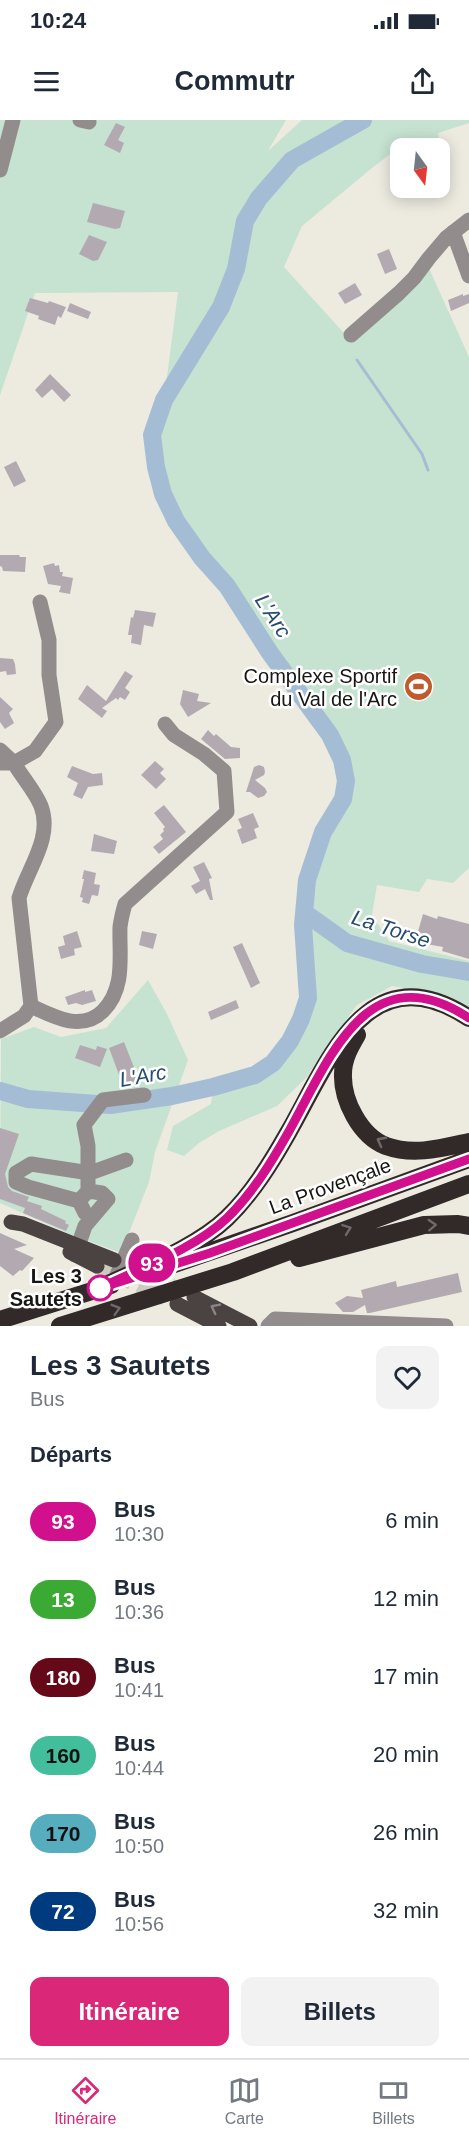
<!DOCTYPE html>
<html lang="fr">
<meta charset="utf-8">
<style>
body{margin:0;font-family:Arial,sans-serif;background:#f2f2f3;color:#1f2937;height:100vh;display:flex;flex-direction:column;font-size:22px;white-space:nowrap}
*{box-sizing:border-box;margin:0}
p{font-size:20px;color:#747a83}
.icon{flex:none;width:33px;height:33px;fill:none;stroke:currentColor;stroke-width:2;stroke-linecap:round;stroke-linejoin:round}
.map{position:relative;height:1206px;overflow:hidden}
.sheet{display:flex;flex-direction:column;background:#fff;flex:1}
.sheet>*{flex:none}
.badge{padding:0 12px;border-radius:20px;font-size:21px;line-height:39px}
.needle{width:39px;rotate:165deg}
.controls{position:absolute;left:390px;top:18px;display:grid;gap:12px}
.controls a{display:grid;place-items:center;width:60px;height:60px;border-radius:12px;background:#fff;box-shadow:0 3px 15px #0003;font-size:30px}
.map>.badge{position:absolute;translate:-50% -50%;box-shadow:0 0 0 3px #fff}
h2{padding:0 30px;font-size:22px;line-height:54px}
.round{display:grid;place-items:center;flex:none;width:63px;height:63px;border-radius:12px;background:#f2f2f3}
.summary{display:flex;align-items:center;justify-content:space-between;height:102px;padding:0 30px}
h1{font-size:28px;font-weight:800;line-height:45px}
.action{display:flex;gap:12px;margin-top:auto;padding:12px 30px}
.action a{flex:1;height:69px;border-radius:12px;background:#db2777;color:#fff;font-size:24px;font-weight:800;line-height:69px;text-align:center}
.action a+a{background:#f2f2f3;color:#1f2937}
ul{padding:0;list-style:none}
li{display:flex;align-items:center;gap:18px;height:78px;padding:0 30px}
li div{flex:1}
li b{display:block;font-size:22px}
li em{font-style:normal}
li .badge{min-width:66px;font-weight:700;text-align:center}
.status{display:flex;justify-content:space-between;align-items:center;height:42px;padding:0 30px;background:#fff;direction:ltr}
.status svg{height:16px;fill:currentColor}
header{display:flex;justify-content:space-between;align-items:center;height:78px;padding:0 30px;background:#fff;font-size:27px;font-weight:800}
.dock{display:flex;justify-content:space-around;align-items:center;height:84px;border-top:2px solid #e0e1e3;background:#fff;font-size:16px;color:#747a83}
.dock a{display:grid;justify-items:center;gap:3px}
.dock .selected{color:#db2777}
.map>svg:first-child{display:block}
.green{fill:#c6e2d1}
.lines{fill:none;stroke-linecap:round;stroke-linejoin:round}
.stream{stroke:#a5bdd4;stroke-width:3}
.river{stroke:#a5bdd4;stroke-width:18}
.building{fill:#b3aab1}
.major-tunnel{stroke:#cdcbc1;stroke-width:15;stroke-dasharray:15 8;stroke-linecap:butt}
.minor{stroke:#928c8d;stroke-width:15}
.major{stroke:#4b4242;stroke-width:15}
.highway{stroke:#322929;stroke-width:18}
.oneway{stroke:#706969}
.oneway2{stroke:#8a8484}
.line-casing{stroke:#fff;stroke-width:14}
.line{stroke:#d0108c;stroke-width:9}
.stop-dot{fill:#fff;stroke:#d0108c;stroke-width:3}
.labels{text-anchor:middle;stroke-width:5;stroke-linejoin:round;paint-order:stroke}
.poi-label{font-size:20px;fill:#171612;stroke:#fff;text-anchor:end}
.street-label{font-size:20px;fill:#171612;stroke:#fff}
.stop-label{font-size:20px;font-weight:bold;fill:#171612;stroke:#fff;text-anchor:end}
.water-label{font-size:21px;font-style:italic;fill:#264c6f;stroke:#fff}
</style>
<div class="status"><b>10:24</b><svg viewBox="0 0 49 12"><path d="M0 12V9h3v3zM5 12V6h3v6zM10 12V3h3v9zM15 12V0h3v12zM26 1h20v11H26zM47 4h2v5h-2z"/></svg></div>
<header><svg class="icon" aria-label="menu" viewBox="0 0 24 24"><path d="M4 6h16M4 12h16M4 18h16"/></svg>Commutr<svg class="icon" aria-label="share" viewBox="0 0 24 24"><path d="M12 15V3M7 8l5-5 5 5M5 13v7h14v-7"/></svg></header>
<div class="map">
<svg width="469" height="1206" viewBox="0 0 469 1206">
<rect width="100%" height="100%" fill="#edebe0"/>
<path class="green" d="M0 0H286L268 31 302 0H469V3L438 13 439 19 410 28H400V32L389 35 372 48 302 106 284 147 343 212 349 213 428 146 469 237V748L453 763 427 759 419 772 377 765 372 795 389 821 469 841V889L449 876 392 866 357 885 323 931 308 956 277 986 219 1011 199 1023 184 1036 167 1030 173 1006 211 984 213 967 255 955 273 943 290 921 301 899 308 878 303 805 307 760 323 712 343 679 346 661 342 640 330 615 270 533 227 466 182 411 163 374 156 347 152 315 164 280 178 172 35 173 0 275Z
M148 860 167 894 188 940 155 1032 149 1062 121 1133 67 1113 0 1083 1 919 34 907 61 917 106 908Z"/>
<g class="lines">
<path class="stream" d="M357 240 422 334 428 350"/>
<path class="river" d="M305 793 347 823 422 844 469 852
M0 971 28 979 110 985 172 976 213 967 255 955 273 943 290 921 301 899 308 878 303 805 307 760 323 712 343 679 346 661 342 640 330 615 270 533 227 466 202 438 176 401 163 374 156 347 152 315 164 280 221 187 236 149 245 101 259 78 292 40 363 0"/>
</g>
<path class="building" d="M116 3 125 7 118 20 124 23 120 33 104 25Z
M93 83 125 91 120 108 115 109 87 102Z
M89 115 107 122 98 140 93 141 79 134Z
M389 129 397 149 385 154 377 134Z
M355 163 362 175 345 184 338 173Z
M463 174V176L469 174V183L451 191 448 180Z
M30 178 48 183 49 181 66 187 61 198 58 196 55 205 38 199 39 196 25 191Z
M70 183 91 192 88 199 67 191Z
M50 254 71 275 64 282 52 269 42 278 35 270Z
M16 341 26 361 14 367 4 347Z
M0 435H19L20 437H26L25 452 3 451 2 447 0 446Z
M54 443 55 446 59 445 60 452H63L62 456 73 458 70 474 59 472 61 466 48 464 43 446Z
M135 490 156 493 153 507 144 505 141 525 131 523 132 515H128L131 497 133 498Z
M0 538 13 539 15 544 16 554 7 555 6 551 0 552Z
M125 551 133 556 125 568 130 572 125 580 120 577 118 580 116 578 102 588 107 591 102 598 78 579 87 565 106 581Z
M183 570 199 574 197 581 211 583 188 597 180 584Z
M0 577 13 589 9 593 14 603 5 609 0 602Z
M208 610 214 616 216 614 231 627 240 628V638L225 639 201 619Z
M155 641 164 649 160 653 166 659 156 669 141 655Z
M259 645 264 647 265 652 264 655 255 660 265 668 267 672 264 676 258 678 250 672H246L254 647Z
M72 646 93 654 102 653 103 665 88 667 82 679 73 675 78 663 67 657Z
M164 685 186 712 159 734 153 727 163 719 160 715 164 711 163 709 165 707 154 693Z
M253 693 259 707 254 709 257 718 242 724 237 710 242 708 238 699Z
M94 714 117 721 114 734 91 731Z
M204 742 212 758 209 759 213 780H210L205 769 196 774 191 766 200 761 193 747Z
M84 750 96 753 94 764 100 765 98 776 92 775 89 784 82 782 83 778 80 777 84 759H82Z
M423 794 437 799 438 796 469 804V839L442 831 443 827 415 822Z
M77 811 82 827 74 829 75 835 61 839 58 827 65 825 63 816Z
M142 811 157 814 153 829 139 825Z
M242 823 260 863 251 868 233 827Z
M85 870V872L92 870 96 881 82 885 76 883 68 885 65 877Z
M236 880 239 888 211 900 208 892Z
M124 922 139 960 138 963 124 968 109 928Z
M80 925 96 930 97 926 107 929 100 947 75 938Z
M0 1008 19 1014 5 1054 8 1067 12 1071 29 1077 27 1081 42 1086 41 1089 66 1101 65 1103 69 1105 66 1111 23 1093 25 1088 0 1079Z
M0 1113 27 1125 14 1129 34 1138 22 1151 20 1150 13 1156 0 1146Z
M458 1153 462 1172 370 1193H367L365 1185 353 1192H343L335 1183 347 1176 363 1178 361 1170 396 1161 397 1167Z"/>
<g class="lines">
<path class="major-tunnel" d="M97 1146 165 1178
M129 1147 184 1172"/>
<path class="minor" d="M80 0 89 2
M0 50 13 0
M453 112 469 156
M351 215 399 173 414 158 429 138 446 118 469 100
M0 630 14 643 35 631 56 602 49 555V520L40 482
M0 643H14C22 657 35 671 41 686 53 718 28 748 19 778L31 886 24 896 0 911
M31 886C54 897 82 912 103 891 126 868 119 835 120 807 121 799 123 791 125 784L227 692 224 651 204 634 174 615 165 604
M88 1071V1026L84 1005 103 980 144 975
M79 1081 28 1067 16 1062V1053L31 1044 90 1053 126 1040
M75 1135 85 1106 108 1079 102 1073 88 1071 79 1081 85 1093 92 1097
M117 1155 132 1120
M268 1206 275 1199 446 1206"/>
<path class="major" d="M11 1102 23 1104 114 1140
M70 1132 97 1146
M194 1177 250 1206
M177 1184 219 1206"/>
<path class="highway" d="M357 915C350 927 343 939 343 954 342 980 360 1016 386 1026 414 1036 442 1028 469 1022
M299 1138 424 1105 458 1104 469 1106
M157 1150 293 1103 469 1039
M100 1168C139 1149 196 1128 227 1098 252 1074 271 1043 288 1013 329 942 367 831 469 898
M0 1200 111 1165
M60 1206 233 1152 469 1064"/>
</g>
<defs><path id="oneway-chevron" d="M-2-3.5L2.5 0L-2 3.5" fill="none" stroke-width="1.6" stroke-linecap="round" stroke-linejoin="round" transform="scale(1.5)"/></defs>
<g class="oneway">
<use href="#oneway-chevron" transform="translate(381 1021) rotate(-152)"/>
<use href="#oneway-chevron" transform="translate(432 1105) rotate(-3)"/>
<use href="#oneway-chevron" transform="translate(347 1109) rotate(-20)"/>
<use href="#oneway-chevron" transform="translate(116 1189) rotate(-17)"/>
</g>
<use class="oneway2" href="#oneway-chevron" transform="translate(215 1188) rotate(-153)"/>
<g class="lines">
<defs>
<path id="line" d="M469 898C367 831 328 942 288 1013 271 1043 252 1074 227 1098 196 1128 139 1149 100 1168L210 1133 469 1039"/>
</defs>
<use href="#line" class="line-casing"/>
<use href="#line" class="line"/>
</g>
<defs>
<symbol id="stadium-disc" viewBox="-11 -11 22 22"><circle r="9.5" fill="#c15b2c" stroke="#fff"/><path d="M0-5a6.5 5 0 1 0 0 10a6.5 5 0 1 0 0-10ZM-3.5-1.8h7v3.6h-7Z" fill="#fff"/></symbol>
</defs>
<g fill-rule="evenodd">
<use href="#stadium-disc" x="402" y="550" width="33" height="33"/>
</g>
<circle class="stop-dot" cx="100" cy="1168" r="12"/>
<g class="labels">
<g class="poi-label">
<text x="397" y="563">Complexe Sportif<tspan x="397" dy="23">du Val de l'Arc</tspan></text>
</g>
<g class="street-label">
<text transform="translate(330 1066) rotate(-20)" y="7">La Provençale</text>
</g>
<g class="stop-label">
<text x="82" y="1163">Les 3<tspan x="82" dy="23">Sautets</tspan></text>
</g>
<g class="water-label">
<text transform="translate(273 496) rotate(57)" y="7">L'Arc</text>
<text transform="translate(391 809) rotate(18)" y="7">La Torse</text>
<text transform="translate(143 956) rotate(-10)" y="7">L'Arc</text>
</g>
</g>
</svg>
<div class="controls">
<a><svg class="needle" viewBox="-14 -14 28 28"><path d="M0-13l5 13h-10z" fill="#e53935"/><path d="M0 13l5-13h-10z" fill="#747a83"/></svg></a>
</div>
<b class="badge" style="left:152px;top:1143px;background:#d0108c;color:#fff">93</b>
</div>
<section class="sheet">
<div class="summary"><div><h1>Les 3 Sautets</h1><p>Bus</p></div><a class="round"><svg class="icon" aria-label="heart" viewBox="0 0 24 24"><path d="M12 20l-8-8c-3-5 5-10 8-4 3-6 11-1 8 4z"/></svg></a></div>
<h2>Départs</h2>
<ul>
<li><span class="badge" style="background:#d0108c;color:#fff">93</span><div><b>Bus</b><p>10:30</p></div><em>6 min</em></li>
<li><span class="badge" style="background:#3aaa35;color:#fff">13</span><div><b>Bus</b><p>10:36</p></div><em>12 min</em></li>
<li><span class="badge" style="background:#650918;color:#fff">180</span><div><b>Bus</b><p>10:41</p></div><em>17 min</em></li>
<li><span class="badge" style="background:#43be9c;color:#111">160</span><div><b>Bus</b><p>10:44</p></div><em>20 min</em></li>
<li><span class="badge" style="background:#56adbe;color:#111">170</span><div><b>Bus</b><p>10:50</p></div><em>26 min</em></li>
<li><span class="badge" style="background:#003b80;color:#fff">72</span><div><b>Bus</b><p>10:56</p></div><em>32 min</em></li>
</ul>
<div class="action"><a>Itinéraire</a><a>Billets</a></div>
</section>
<nav class="dock">
<a class="selected"><svg class="icon" aria-label="directions" viewBox="0 0 24 24"><path d="M12 3l9 9-9 9-9-9zM9 14v-3h6M13 9l2 2-2 2"/></svg>Itinéraire</a>
<a><svg class="icon" aria-label="map" viewBox="0 0 24 24"><path d="M3 6l6-2 6 2 6-2v14l-6 2-6-2-6 2zM9 4v14M15 6v14"/></svg>Carte</a>
<a><svg class="icon" aria-label="tickets" viewBox="0 0 24 24"><path d="M3 7h18v10H3zM15 7v10"/></svg>Billets</a>
</nav>
